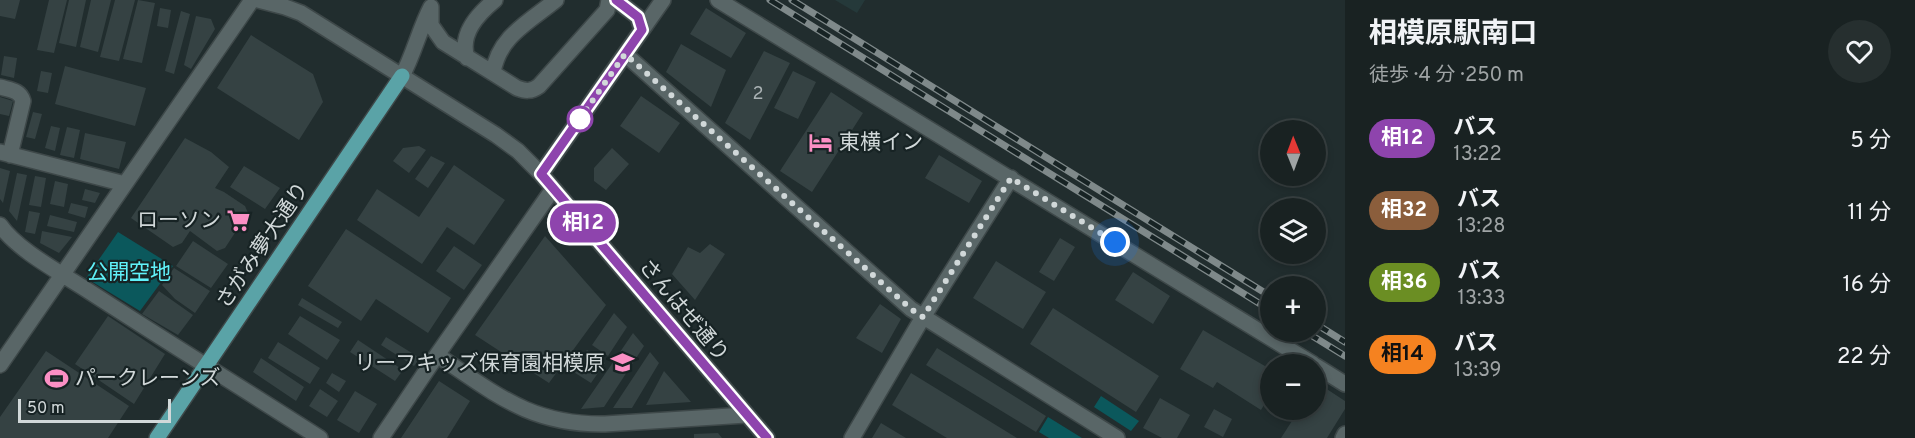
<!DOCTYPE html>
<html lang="ja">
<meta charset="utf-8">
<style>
body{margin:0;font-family:Overpass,"Noto Sans JP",sans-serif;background:#262f2f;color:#f1f3f6;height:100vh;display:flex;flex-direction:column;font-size:22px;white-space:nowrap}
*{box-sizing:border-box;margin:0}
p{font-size:20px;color:#9fa4a5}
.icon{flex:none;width:33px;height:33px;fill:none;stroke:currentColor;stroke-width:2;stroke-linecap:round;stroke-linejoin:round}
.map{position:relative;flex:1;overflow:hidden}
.details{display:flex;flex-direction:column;background:#192222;width:570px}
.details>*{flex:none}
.badge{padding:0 12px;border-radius:20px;font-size:21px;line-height:39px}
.needle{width:39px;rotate:359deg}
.fabs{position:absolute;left:1260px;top:120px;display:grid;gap:12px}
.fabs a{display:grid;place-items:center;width:66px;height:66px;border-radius:50%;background:#192222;box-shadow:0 3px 9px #0003,0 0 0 2px #373f40;font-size:30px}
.scale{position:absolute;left:18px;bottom:15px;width:153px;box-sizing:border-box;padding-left:6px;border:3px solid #d1d8d9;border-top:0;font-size:16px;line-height:21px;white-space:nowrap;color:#d1d8d9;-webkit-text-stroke:4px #172324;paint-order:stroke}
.you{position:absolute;width:30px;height:30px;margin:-15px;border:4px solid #fff;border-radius:50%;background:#1a73e8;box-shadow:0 0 0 9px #1a73e833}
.map>.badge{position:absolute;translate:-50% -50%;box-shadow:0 0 0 3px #fff}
.round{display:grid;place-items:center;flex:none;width:63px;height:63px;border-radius:32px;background:#262f2f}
.head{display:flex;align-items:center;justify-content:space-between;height:102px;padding:0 24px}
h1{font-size:28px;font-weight:700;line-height:45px}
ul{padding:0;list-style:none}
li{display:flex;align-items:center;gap:18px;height:72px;padding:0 24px}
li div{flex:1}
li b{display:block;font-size:22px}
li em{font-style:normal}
li .badge{min-width:66px;font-weight:700;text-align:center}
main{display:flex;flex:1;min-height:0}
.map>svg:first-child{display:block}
.built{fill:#25393a}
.green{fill:#0b585c}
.building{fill:#354243}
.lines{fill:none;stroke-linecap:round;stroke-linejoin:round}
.minor-casing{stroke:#3e4849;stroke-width:18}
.major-casing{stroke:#3e4849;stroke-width:18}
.minor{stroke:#596667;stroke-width:15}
.major{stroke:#5aa3a7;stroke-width:15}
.rail-casing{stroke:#7f898a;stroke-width:7}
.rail{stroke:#172324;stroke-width:4.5;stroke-dasharray:14;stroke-linecap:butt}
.line-casing{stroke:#fff;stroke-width:14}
.line{stroke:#8e44ad;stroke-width:9}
.walk{stroke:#d1d8d9;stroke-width:6;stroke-dasharray:0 10.8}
.stop-dot{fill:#fff;stroke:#8e44ad;stroke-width:3}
.labels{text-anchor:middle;stroke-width:4.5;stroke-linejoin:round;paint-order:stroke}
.number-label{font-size:18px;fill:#aab2b4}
.poi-label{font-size:21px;fill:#d1d8d9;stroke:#172324;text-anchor:start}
.street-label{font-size:21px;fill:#d1d8d9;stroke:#172324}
.park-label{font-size:21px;fill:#60f1f9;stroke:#172324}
</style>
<main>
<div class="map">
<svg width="1345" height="438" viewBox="0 0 1345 438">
<rect width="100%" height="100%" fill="#212d2e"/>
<path class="built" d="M835 0H865L857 13Z"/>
<path class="green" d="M118 232 173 266 140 311 86 278Z
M1101 396 1139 421 1131 431 1094 407Z
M1048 417 1082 438H1049L1039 432Z"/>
<path class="building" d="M0 0H20L15 19 0 16Z
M49 0H67L54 53 37 50Z
M69 0H86L76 47 59 43Z
M91 0H111L98 52 80 47Z
M115 0H135L119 61 100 57Z
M138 0 155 3 142 63 123 59Z
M160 8 171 10 168 28 157 26Z
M706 8 746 33 731 58 690 34Z
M181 11 190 14 174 74 165 71Z
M196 16 211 19 215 29 191 69 184 65Z
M251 35 313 74 323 102 299 140 217 88Z
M681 44 726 70 711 107 666 72Z
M764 51 790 63 750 140 725 123Z
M4 56 17 58 14 78 1 75Z
M65 66 146 88 135 126 55 104Z
M41 71 52 73 48 93 37 91Z
M793 71 816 82 798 119 774 108Z
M831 92 863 113 812 192 780 171Z
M641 96 680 123 659 153 620 126Z
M0 97 13 101 9 116 0 114Z
M33 112 42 114 35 139 26 137Z
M51 126 60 128 55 151 45 148Z
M67 127 80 130 74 158 60 155Z
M85 133 126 142 119 169 80 159Z
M185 138 211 152 229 167 215 188 224 192 245 206 248 213 225 248 217 251 190 231 182 243 173 247 131 218Z
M419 146 426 150 409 173 393 161 403 148Z
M612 148 629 164 606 190 594 181V168Z
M939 155 982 181 969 203 925 178Z
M431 156 445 163 428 188 415 179Z
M454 165 505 200 474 245 447 227 422 264 357 220 377 189 419 217Z
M244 166 280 188 265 209 230 187Z
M0 168 10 171 3 203 0 199Z
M17 173 27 175 17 221 9 211Z
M35 176 46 178 41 207 29 205Z
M55 181 68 184 64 207 50 204Z
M85 189 100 193 95 203 82 200Z
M71 203 88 207 85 218 68 213Z
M29 211 40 213 35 234 25 232Z
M50 215 77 222 74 232 47 226Z
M346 229 451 298 428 333 376 299 361 321 308 286Z
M42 231 72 237 59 253 40 243Z
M545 236 606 305 549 383 475 335Z
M1060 238 1075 247 1054 281 1039 272Z
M193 241 228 264 211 288 176 266Z
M710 244 725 254 695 300 672 274 688 247 700 253Z
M454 246 482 265 464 290 436 271Z
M996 261 1046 292 1023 329 973 298Z
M174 268 210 291 195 313 175 299 162 285Z
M1133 272 1170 296 1153 324 1115 300Z
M159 291 193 315 178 335 142 314Z
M302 298 342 322 338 328 298 305Z
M880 304 901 319 882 353 856 338Z
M1053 308 1159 376 1136 412 1030 344Z
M614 313 627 327 608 356 592 345Z
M108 316 165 354 134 404 75 364Z
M300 316 340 340 327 360 288 334Z
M1203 330 1270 369V395L1261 410 1217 382 1213 388 1180 369Z
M633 333 644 346 604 407 581 409Z
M386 337 420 358 414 366 381 345Z
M358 340 403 370 395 381 350 352Z
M278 342 320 368 310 384 268 358Z
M937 348 1046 416 1036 432 926 365Z
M587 350 605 363 591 383 572 371Z
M46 351 129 406 108 438H0V417Z
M650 352 659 363 632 408H613Z
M261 358 304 387 296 401 253 372Z
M664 371 691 402 646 405Z
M332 373 346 381 339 392 326 383Z
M911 373 1017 438H947L892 405Z
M439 381 470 401 447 438H401Z
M1316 382 1345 401V409L1327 438H1281L1299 410H1316Z
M320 389 338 401 327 417 309 406Z
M355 391 377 404 359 433 337 420Z
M1160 398 1190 415 1177 438H1162L1143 428Z
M1214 409 1232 419 1223 437 1204 427Z
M881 423 906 438H872Z
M718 433 722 438H694V434Z"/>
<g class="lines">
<defs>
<path id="minor" d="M258 0 285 7 301 13 496 135 518 151 541 174 767 438
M616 0 638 17 642 30
M718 0 1313 364
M431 7V25L443 42 517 88C525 91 531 92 539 86L607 10 609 0
M625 54 911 309 1117 438
M467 58C459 34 478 14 495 0
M493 73C498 37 529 22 556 0
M402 76C414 54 419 30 431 7
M0 87C10 90 20 90 23 101L10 155
M0 152 125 184
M541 174 663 0
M0 225C17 250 61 273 87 290 164 340 242 388 320 438
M437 355C496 394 530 425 605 424L746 415
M0 365 252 0
M1316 366 1345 384
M381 438 437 355 553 189
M852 438 923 317 1011 178
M1343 438 1345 434"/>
<path id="major" d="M157 438 402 76"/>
</defs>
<use href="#minor" class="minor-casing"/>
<use href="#major" class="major-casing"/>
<use href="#minor" class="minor"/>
<use href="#major" class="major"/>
<defs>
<path id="rail" d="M770 0 1270 310
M792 0 1270 296
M1316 324 1345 342
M1306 332 1345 356"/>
</defs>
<use href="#rail" class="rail-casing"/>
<use href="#rail" class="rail"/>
</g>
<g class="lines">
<defs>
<path id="line" d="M616 0 638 17 642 30 541 174 767 438"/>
</defs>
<use href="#line" class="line-casing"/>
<use href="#line" class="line"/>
<path class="walk" d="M580 119 577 123 625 54 911 309 923 317 1011 178 1115 242"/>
</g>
<defs>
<symbol id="hotel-bare" viewBox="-9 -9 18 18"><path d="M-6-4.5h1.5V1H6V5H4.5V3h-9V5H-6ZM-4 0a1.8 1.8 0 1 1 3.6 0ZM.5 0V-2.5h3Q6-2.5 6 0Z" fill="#fb8fc4" stroke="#172324" stroke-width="2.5" paint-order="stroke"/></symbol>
<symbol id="supermarket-bare" viewBox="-9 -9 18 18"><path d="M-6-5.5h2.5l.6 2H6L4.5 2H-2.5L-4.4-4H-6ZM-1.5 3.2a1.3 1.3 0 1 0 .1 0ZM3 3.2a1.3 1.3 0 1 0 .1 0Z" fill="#fb8fc4" stroke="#172324" stroke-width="2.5" paint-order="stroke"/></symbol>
<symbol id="school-bare" viewBox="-9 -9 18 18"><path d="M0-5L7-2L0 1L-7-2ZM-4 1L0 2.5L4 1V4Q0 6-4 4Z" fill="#fb8fc4" stroke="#172324" stroke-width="2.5" paint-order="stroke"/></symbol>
<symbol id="stadium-bare" viewBox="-9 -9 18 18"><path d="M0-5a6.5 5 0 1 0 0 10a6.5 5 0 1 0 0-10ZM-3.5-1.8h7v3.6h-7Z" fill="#fb8fc4" stroke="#172324" stroke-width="2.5" paint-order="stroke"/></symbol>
</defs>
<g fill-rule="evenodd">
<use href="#hotel-bare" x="804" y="126" width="33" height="33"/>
<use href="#supermarket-bare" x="222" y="204" width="33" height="33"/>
<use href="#school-bare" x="606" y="346" width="33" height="33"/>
<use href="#stadium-bare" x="40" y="362" width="33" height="33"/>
</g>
<circle class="stop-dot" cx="580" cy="119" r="12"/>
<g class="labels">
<g class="number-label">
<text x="758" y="99">2</text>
</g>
<g class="poi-label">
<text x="839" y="149">東横イン</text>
<text x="221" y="227" text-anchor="end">ローソン</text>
<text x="605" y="370" text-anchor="end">リーフキッズ保育園相模原</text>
<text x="75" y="385">パークレーンズ</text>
</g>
<g class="street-label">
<text transform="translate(262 245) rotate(-56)" y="7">さがみ夢大通り</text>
<text transform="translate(684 310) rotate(50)" y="7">さんはぜ通り</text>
</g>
<g class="park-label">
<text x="129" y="279">公開空地</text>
</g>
</g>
</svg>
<div class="fabs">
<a><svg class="needle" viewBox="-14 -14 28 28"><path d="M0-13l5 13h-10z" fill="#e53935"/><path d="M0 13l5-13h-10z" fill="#9fa4a5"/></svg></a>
<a><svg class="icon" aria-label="layers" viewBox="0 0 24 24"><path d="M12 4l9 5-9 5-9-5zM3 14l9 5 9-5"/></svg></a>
<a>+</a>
<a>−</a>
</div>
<div class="scale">50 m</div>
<div class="you" style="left:1115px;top:242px"></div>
<b class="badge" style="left:583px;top:223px;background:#8e44ad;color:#fff">相12</b>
</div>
<section class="details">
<div class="head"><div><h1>相模原駅南口</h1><p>徒歩 · 4 分 · 250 m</p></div><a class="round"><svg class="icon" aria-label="heart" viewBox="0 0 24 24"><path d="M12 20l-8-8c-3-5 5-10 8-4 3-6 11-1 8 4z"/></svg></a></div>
<ul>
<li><span class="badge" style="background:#8e44ad;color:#fff">相12</span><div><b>バス</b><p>13:22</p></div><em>5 分</em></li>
<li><span class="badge" style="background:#8b5e3c;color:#fff">相32</span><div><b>バス</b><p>13:28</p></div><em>11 分</em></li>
<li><span class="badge" style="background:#6b8e23;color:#fff">相36</span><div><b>バス</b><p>13:33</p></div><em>16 分</em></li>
<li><span class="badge" style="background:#f58220;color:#111">相14</span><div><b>バス</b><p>13:39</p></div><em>22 分</em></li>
</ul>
</section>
</main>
